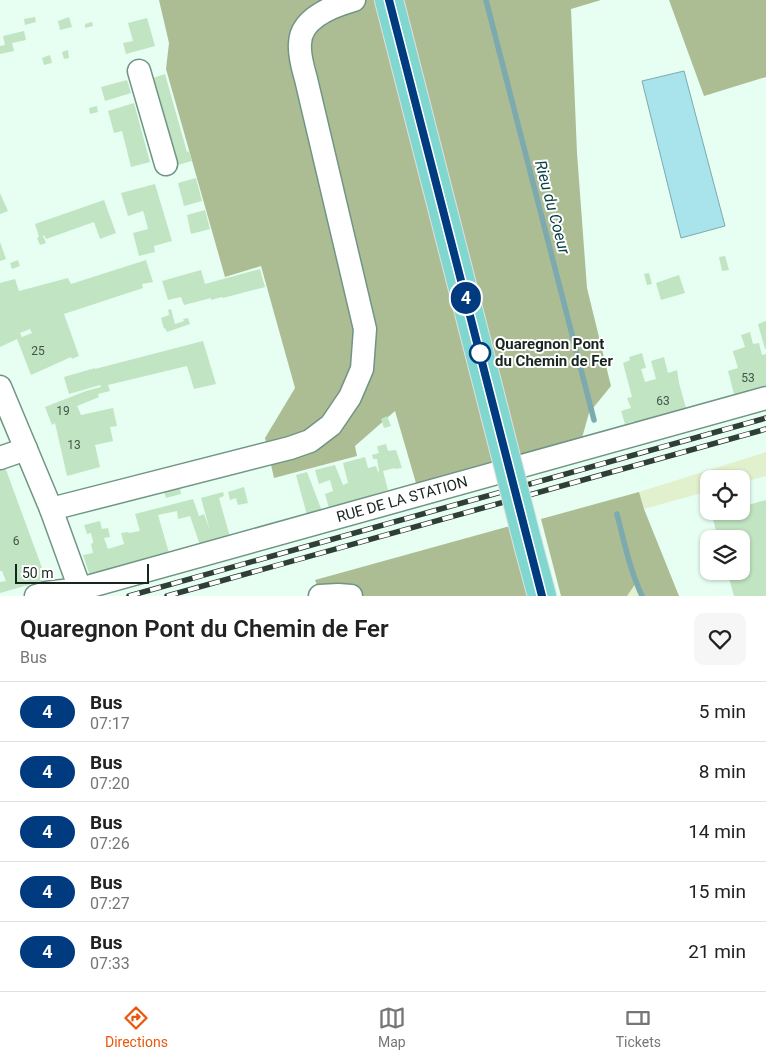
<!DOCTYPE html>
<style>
body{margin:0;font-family:Roboto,sans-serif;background:#f6f6f6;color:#222;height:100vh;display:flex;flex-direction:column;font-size:19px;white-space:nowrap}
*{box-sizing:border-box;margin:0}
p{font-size:16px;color:#767676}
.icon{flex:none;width:28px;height:28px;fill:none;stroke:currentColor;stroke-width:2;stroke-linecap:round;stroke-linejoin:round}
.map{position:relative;height:596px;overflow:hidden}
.drawer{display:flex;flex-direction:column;background:#fff;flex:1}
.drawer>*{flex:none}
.badge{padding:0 10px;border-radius:16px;font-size:18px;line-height:32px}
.buttons{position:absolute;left:700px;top:470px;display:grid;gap:10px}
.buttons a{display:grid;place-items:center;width:50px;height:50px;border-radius:10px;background:#fff;box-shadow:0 1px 4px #0004;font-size:25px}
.scale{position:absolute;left:15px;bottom:12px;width:134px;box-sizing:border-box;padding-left:5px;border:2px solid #17251f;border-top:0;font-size:14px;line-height:18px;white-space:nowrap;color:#17251f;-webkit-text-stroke:4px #fff;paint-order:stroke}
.map>.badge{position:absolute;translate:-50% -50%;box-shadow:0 0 0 2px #fff}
.round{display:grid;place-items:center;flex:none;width:52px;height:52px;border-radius:10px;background:#f6f6f6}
.overview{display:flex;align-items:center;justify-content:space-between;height:85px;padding:0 20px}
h1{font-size:24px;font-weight:600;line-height:38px}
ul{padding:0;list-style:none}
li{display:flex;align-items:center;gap:15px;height:60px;padding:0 20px;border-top:1px solid #e0e0e0}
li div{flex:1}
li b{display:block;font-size:19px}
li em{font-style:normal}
li .badge{min-width:55px;font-weight:700;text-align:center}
.tabs{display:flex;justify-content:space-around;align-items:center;height:70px;border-top:1px solid #e0e0e0;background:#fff;font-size:14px;color:#767676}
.tabs a{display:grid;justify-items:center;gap:2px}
.tabs .current{color:#ea580c}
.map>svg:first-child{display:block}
.green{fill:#e2f1cd}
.forest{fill:#acbd94}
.water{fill:#a9e3eb;stroke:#7daaae}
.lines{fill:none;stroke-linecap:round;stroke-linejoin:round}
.stream{stroke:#7daaae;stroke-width:5.5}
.building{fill:#c1e4c2;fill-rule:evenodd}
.minor-casing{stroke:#719585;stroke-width:25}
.major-casing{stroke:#dfe0e0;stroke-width:30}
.minor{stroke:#fff;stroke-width:22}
.major{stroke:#80d7d0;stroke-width:28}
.rail-casing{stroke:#2f3e37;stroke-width:5.5}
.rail{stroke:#fff;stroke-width:4;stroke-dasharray:11;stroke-linecap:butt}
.major-bridge-casing{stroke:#dfe0e0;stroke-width:30;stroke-linecap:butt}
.major-bridge{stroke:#80d7d0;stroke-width:28}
.line-casing{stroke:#fff;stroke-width:11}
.line{stroke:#003b80;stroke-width:8}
.stop-dot{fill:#fff;stroke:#003b80;stroke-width:2.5}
.labels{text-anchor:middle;stroke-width:4;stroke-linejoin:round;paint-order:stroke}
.number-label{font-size:12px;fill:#425548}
.stop-label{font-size:15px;font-weight:bold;fill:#17251f;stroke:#fff;text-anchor:start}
.street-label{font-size:15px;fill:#17251f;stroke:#fff}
.water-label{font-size:16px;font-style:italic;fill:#094046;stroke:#fff}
</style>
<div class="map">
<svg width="766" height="596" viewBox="0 0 766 596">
<rect width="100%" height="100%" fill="#e7fef3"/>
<path class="green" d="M766 452V476L741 483V479H709V491L644 509 639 492Z
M636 582 642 596H627Z"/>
<path class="forest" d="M159 0H601L571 9 577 153 587 288 611 386 589 413 580 445 418 490 395 411 355 446 357 456 274 478 265 438 295 388 261 266 225 277 166 69 169 43Z
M669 0H766V77L704 96Z
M639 492 644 509 679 596H642L636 583 627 596H561L541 519Z
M514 525 533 596H321L315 580Z"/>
<path class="water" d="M684 71 725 226 681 238 642 81Z"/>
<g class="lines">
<path class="stream" d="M486 0 594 420
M617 514C624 542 630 570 642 596"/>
</g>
<path class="building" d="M35 17 36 22 25 25 24 19Z
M69 17 72 27 60 30 58 21Z
M147 18 155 46 126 54 123 43 133 41 128 23Z
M92 22 93 26 85 28V24Z
M24 31 26 40 12 43 14 51 0 54V46L5 45 3 36Z
M68 50 69 58 64 59 62 52Z
M50 55 52 63 44 65 42 58Z
M165 74 187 152 189 151 192 161 174 166 150 79Z
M127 80 131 93 105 101 101 87Z
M134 103 150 162 131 167 122 131 114 133 108 111Z
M97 106 98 112 90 114 89 108Z
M196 178 202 201 184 206 178 183Z
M155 184 172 241 154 246 155 252 139 256 133 233 148 229 145 217 143 211 128 216 121 193Z
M0 193 8 211 0 214Z
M104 200 116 233 100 239 94 222 46 239 44 235 43 236 46 243 40 245 37 238 39 237 35 224Z
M205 210 210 229 191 234 187 215Z
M0 242 6 259 0 261Z
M725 256 729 270 722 271 719 257Z
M18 260 20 266 12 269 10 263Z
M146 260 153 282 142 284 143 288 64 314 79 356 72 359 71 357 31 375 17 339 0 347V283L15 279 19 291 68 278 71 284ZM30 329 32 333 22 337 20 333Z
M260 269 265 287 223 298 222 297 211 300V298L184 305 181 297 168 300 162 281 201 270 205 284Z
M649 273 652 284 647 285 644 274Z
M679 275 685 293 661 300 656 283Z
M171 309 175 324 184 321 183 319 188 318 190 324 167 332 165 328 164 329 161 318 169 315 168 310Z
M766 321V349H765L758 324Z
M750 332 753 344 759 343 762 355 766 354V385L734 394 728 371 738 368 733 352V351L745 347 741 335Z
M203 341 216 384 194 389 187 366 108 385 110 391 98 394 99 397 77 406 81 415 113 408 117 426 110 427 113 441 95 445 100 467 67 476 55 423 52 425 45 407 86 391 101 387 100 385 69 394 64 377 95 368V369Z
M642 353 646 368 641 369 645 382 656 379 651 361 664 357 668 373 677 370 679 383 686 408 635 423 634 421 625 424 621 411 631 408 627 398 632 397 623 363 630 360 629 357Z
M387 416 391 426 384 428 381 419Z
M386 444 388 451 396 450 402 468 395 469V468L383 471 388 490 354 501 329 508 325 494 333 491 330 480 319 484 315 470 335 465 343 485 348 483 343 463 365 457 368 468 376 466 378 472 379 471 377 459H373L372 455 379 453 377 447 378 446Z
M5 467 45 576 42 581 0 593V582L6 581 2 571H0V468Z
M307 472 322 511 307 515 296 475Z
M244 487 248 503 238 505 236 498 230 500 228 492Z
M180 488 181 494 166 498 164 492Z
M223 492 224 496 219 498 230 537 200 545 190 516 178 519 177 511 158 515 169 553 95 576 89 573 83 555 93 553 91 544 93 543V541L91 533 87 534 84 525 100 521 102 529 108 528 110 537 104 538 108 549 124 544 121 533 128 532 129 533 140 531 135 514 193 499 199 516 204 514 210 531 201 498Z
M766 500V596H734L727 571H741V539H718L712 515 726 511H741V507Z"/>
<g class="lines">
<defs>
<g id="minor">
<path d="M139 71 166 164"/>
<path d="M0 387 51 509 80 589"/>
<path d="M0 458 26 449"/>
<path d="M51 509 290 448 310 441 331 425 350 397 362 369 365 329 306 79C303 68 299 56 300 44 300 18 333 6 354 0"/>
<path id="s1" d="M36 596 46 593 80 589 766 398"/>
<path d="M320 596 338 595 351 596"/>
</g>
<path id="major" d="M389 0 495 414
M528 544 542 596"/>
</defs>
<use href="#minor" class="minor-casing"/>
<use href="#major" class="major-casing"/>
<use href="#minor" class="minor"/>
<use href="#major" class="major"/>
<defs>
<path id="rail" d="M129 596 766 418
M167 596 766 429"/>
</defs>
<use href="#rail" class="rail-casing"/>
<use href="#rail" class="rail"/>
<defs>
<path id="major-bridge" d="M495 414 528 544"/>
</defs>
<use href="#major-bridge" class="major-bridge-casing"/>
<use href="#major-bridge" class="major-bridge"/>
</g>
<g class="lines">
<defs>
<path id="line" d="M389 0 542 596"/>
</defs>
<use href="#line" class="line-casing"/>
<use href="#line" class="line"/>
</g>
<circle class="stop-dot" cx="480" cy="353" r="10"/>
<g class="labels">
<g class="number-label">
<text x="38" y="355">25</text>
<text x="748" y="382">53</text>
<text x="663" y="405">63</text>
<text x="63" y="415">19</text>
<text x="74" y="449">13</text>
<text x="16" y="545">6</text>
</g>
<g class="stop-label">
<text x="495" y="349">Quaregnon Pont<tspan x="495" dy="17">du Chemin de Fer</tspan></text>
</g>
<g class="street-label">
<text dy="5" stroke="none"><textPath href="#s1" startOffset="379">RUE DE LA STATION</textPath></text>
</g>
<g class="water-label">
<text transform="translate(553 207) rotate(75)" y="6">Rieu du Coeur</text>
</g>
</g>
</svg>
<div class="buttons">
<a><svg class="icon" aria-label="locate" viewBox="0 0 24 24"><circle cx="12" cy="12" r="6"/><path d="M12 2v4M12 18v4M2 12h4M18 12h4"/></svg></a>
<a><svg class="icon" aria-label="layers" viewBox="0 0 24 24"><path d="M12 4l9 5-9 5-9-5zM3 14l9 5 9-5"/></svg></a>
</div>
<div class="scale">50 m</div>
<b class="badge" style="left:466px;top:298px;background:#003b80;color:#fff">4</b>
</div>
<section class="drawer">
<div class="overview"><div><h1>Quaregnon Pont du Chemin de Fer</h1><p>Bus</p></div><a class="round"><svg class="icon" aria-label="heart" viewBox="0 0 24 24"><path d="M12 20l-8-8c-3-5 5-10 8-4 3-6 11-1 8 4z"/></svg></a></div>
<ul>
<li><span class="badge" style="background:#003b80;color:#fff">4</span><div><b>Bus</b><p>07:17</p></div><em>5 min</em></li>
<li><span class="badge" style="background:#003b80;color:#fff">4</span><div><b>Bus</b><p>07:20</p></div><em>8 min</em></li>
<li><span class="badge" style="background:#003b80;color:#fff">4</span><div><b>Bus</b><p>07:26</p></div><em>14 min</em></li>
<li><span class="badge" style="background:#003b80;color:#fff">4</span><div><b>Bus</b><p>07:27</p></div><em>15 min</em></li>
<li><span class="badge" style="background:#003b80;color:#fff">4</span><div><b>Bus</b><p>07:33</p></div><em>21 min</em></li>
</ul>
</section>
<nav class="tabs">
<a class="current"><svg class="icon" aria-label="directions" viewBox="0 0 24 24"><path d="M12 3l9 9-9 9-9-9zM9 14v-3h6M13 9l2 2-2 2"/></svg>Directions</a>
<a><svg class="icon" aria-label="map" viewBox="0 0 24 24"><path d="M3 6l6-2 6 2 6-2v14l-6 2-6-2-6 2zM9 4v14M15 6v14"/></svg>Map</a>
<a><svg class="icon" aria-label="tickets" viewBox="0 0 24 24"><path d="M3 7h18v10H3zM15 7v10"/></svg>Tickets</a>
</nav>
